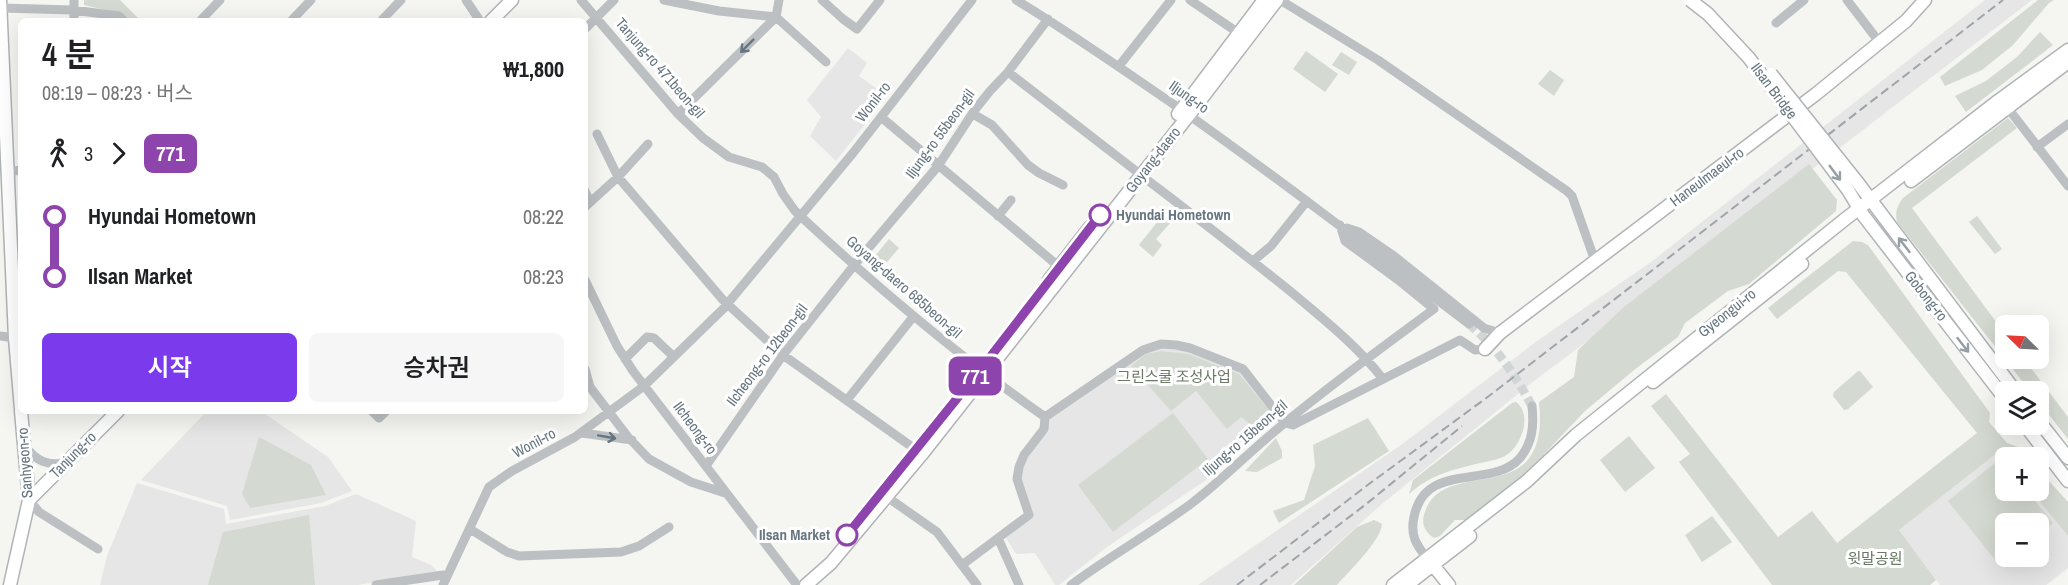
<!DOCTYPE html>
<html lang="ko">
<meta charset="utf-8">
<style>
body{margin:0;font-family:"Archivo Narrow","Noto Sans KR",sans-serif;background:#f6f6f6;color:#202124;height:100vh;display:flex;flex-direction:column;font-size:22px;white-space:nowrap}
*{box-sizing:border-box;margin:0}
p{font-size:20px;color:#757577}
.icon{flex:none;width:33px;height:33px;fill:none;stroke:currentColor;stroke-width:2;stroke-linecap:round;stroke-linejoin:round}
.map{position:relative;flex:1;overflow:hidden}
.panel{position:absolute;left:18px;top:18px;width:570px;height:396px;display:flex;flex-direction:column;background:#fff;border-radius:9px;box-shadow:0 6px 24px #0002}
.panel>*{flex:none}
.badge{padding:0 12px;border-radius:9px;font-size:21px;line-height:39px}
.needle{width:39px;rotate:294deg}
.buttons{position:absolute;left:1995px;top:315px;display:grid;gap:12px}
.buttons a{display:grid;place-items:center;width:54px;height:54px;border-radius:9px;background:#fff;box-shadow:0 6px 24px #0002;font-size:30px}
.map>.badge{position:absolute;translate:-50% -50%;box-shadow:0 0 0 3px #fff}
.legs{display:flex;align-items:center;gap:9px;height:66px;padding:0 24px;font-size:20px}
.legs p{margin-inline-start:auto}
.overview{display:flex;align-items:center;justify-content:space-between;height:102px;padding:0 24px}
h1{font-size:33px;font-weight:600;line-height:45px}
.action{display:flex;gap:12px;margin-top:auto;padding:12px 24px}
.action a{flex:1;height:69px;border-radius:9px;background:#7c3aed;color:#fff;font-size:24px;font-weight:600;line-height:69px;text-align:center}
.action a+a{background:#f6f6f6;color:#202124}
ul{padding:0 24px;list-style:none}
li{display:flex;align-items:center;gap:21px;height:60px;font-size:22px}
li i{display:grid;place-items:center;width:9px;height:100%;margin:0 8px;background:currentColor}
li i::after{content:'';width:15px;height:15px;margin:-8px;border:4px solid;border-radius:50%;background:#fff}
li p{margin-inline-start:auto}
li:first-child i{background:linear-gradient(#0000 50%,currentColor 0)}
li:last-child i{background:linear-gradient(currentColor 50%,#0000 0)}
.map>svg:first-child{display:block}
.built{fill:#e5e6e5;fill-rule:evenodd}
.green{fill:#d4d9d1}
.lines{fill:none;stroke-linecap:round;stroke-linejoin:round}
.minor-tunnel{stroke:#d1d5d5;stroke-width:9;stroke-dasharray:9 4.5;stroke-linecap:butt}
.major-casing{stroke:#b0b4b7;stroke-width:15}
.minor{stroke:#bcc0c3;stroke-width:9}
.major{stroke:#fff;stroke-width:12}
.rail{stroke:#9ea4a9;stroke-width:2;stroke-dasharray:9 4.5;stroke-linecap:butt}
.major-bridge-casing{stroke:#b0b4b7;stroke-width:15;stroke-linecap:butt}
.major-bridge{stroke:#fff;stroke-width:12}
.oneway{stroke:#667680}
.oneway2{stroke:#949fa6}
.line-1-casing{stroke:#fff;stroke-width:14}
.line-1{stroke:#8e44ad;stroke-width:9}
.stop-1-dot{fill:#fff;stroke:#8e44ad;stroke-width:3}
.labels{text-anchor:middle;stroke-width:6;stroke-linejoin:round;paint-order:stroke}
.street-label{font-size:15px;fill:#667680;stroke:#fff}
.stop-label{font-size:15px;font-weight:bold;fill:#667680;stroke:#fff;text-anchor:start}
.park-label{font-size:15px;fill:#6a7865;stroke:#fff}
</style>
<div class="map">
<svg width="2068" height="585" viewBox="0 0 2068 585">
<rect width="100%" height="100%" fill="#f5f5f1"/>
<path class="built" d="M1985 0H2032L1621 316 1539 377 1383 503 1291 585H1198L1401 445 1537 341 1651 262Z
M848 48 867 63 859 76 887 96 836 161 810 136 821 117 807 100Z
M1161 348 1189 351 1241 371 1277 418 1206 480 1107 547 1059 585H1055L1035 553 1016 554 1006 538 1033 515 1021 477 1022 468 1048 420 1143 352Z
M207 411 262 412 328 457 352 491 321 503 230 520 227 506 141 480Z
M1998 451 2005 460 2006 490 2031 491 2068 536V568L2046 585H1940L1899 530ZM2006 524H2038V556H2006Z
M137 483 224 509 226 524 325 506 356 494 416 521 412 557 431 565 437 571 358 585H100L107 556Z"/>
<path class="green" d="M84 0H120L141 21H128L119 13 84 5Z
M2038 0H2054L2049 3 2013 45 1982 70 1945 86 1940 77Z
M2040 32 2053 45 1966 112 1955 96 1986 81 2017 57Z
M1306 51 1338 74 1325 92 1293 69Z
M1341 52 1357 62 1349 75 1332 65Z
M1550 70 1564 80 1554 96 1538 84Z
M2008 118 2017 128 1912 208 2005 334 2006 358 2024 359 2068 417V439L2039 402 2038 392 2030 391 1897 222C1895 212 1897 206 1903 198Z
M1809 164 1837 200 1836 211 1749 284 1728 291 1685 323 1678 337 1634 370 1585 411 1529 470 1467 520H1455L1440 536 1434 538C1426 533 1421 525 1424 515 1437 469 1496 490 1525 463 1541 447 1541 423 1539 402L1574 377 1578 350 1624 307Z
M1162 216 1171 222 1156 239 1162 245 1153 257 1139 245Z
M1977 216 2002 249 1995 254 1969 222Z
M889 239 899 248 881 269 871 261Z
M1853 241 1862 242 1868 245 1990 413 1989 422 2007 443 2018 447 2027 457 2006 458 2005 460 1998 452 1899 530 1936 580 1930 585H1772L1679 462 1690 454 1651 406 1666 394 1778 537 1812 511 1837 543 1977 433 1846 272 1838 271 1777 319 1768 308Z
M1161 351 1188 354 1239 374 1274 416 1260 429 1248 423 1241 417 1227 429 1196 391 1171 411 1131 366 1146 354Z
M1858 371H1860L1873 387 1848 409 1844 410 1833 396 1834 392Z
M1516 402C1534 415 1520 450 1503 457 1496 460 1488 461 1480 463 1452 470 1432 474 1409 494L1413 480 1512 403Z
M1173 413 1208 459 1113 532 1078 485Z
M1368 418 1389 451 1279 523 1273 511 1304 500 1315 466 1313 445Z
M1629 436 1655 468 1625 492 1600 460Z
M259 437 311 465 326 495 250 508 242 494Z
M1276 438 1282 451V458L1257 472 1245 471Z
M2001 458 2005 464 2006 490 2027 491 2053 523 2039 535 2038 524H2006V556L2012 557 2000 566 1948 501Z
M2039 470 2068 502V536L2031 491 2038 490Z
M309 515 315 585H208L223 532Z
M1712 516 1732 542 1702 562 1685 535Z
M1374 520 1382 524C1381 541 1348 572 1337 585H1294L1357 527Z"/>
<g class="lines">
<path class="minor-tunnel" d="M1469 324C1496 346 1515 375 1532 406"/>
<defs>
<path id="major" d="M0 0 15 338 21 409
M491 21 512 0
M1178 114 1264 0
M1911 181 2068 62
M1858 183 2016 392
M1848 190 1863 215 2006 400
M1049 280 1090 227
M1485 349 1500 333 1816 94 1906 21 1925 0
M1653 382 1802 264
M2038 420 2068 458
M2024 424 2068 481
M29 500 118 411
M1428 559 1449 585
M10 585 29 500 21 411
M806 585 831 563 922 454 1192 111 1277 0
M1393 585 1527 481 1576 435 1844 220 1998 101 2068 50
M1407 585 1470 536"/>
</defs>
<use href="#major" class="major-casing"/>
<path class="minor" d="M466 0 480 21
M581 0 678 114 703 138 729 157 762 167 774 177 783 194 795 211C874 285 957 355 1045 417
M664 0 719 11 776 17 826 62
M822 0 843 19 857 29 880 0
M1016 0C1071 33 1123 70 1176 106 1275 176 1372 250 1469 324
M1190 0 1243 36
M1280 0 1378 60 1567 191 1572 196 1595 261
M1847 0 1880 43
M1 8 73 10 119 16 124 21
M74 21V0
M200 21 220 0
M291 21 311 0
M381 21 401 0
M1776 23 1804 0
M585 29 614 0
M1119 66 1171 0
M1008 72 1136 171
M2007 107 2068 186
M678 114 776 17 779 0
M973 114 992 125 1028 165 1039 173 1063 185
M881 117 1063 270
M597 134 618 177 723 300 783 355 922 454
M2037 147 2068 124
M8 172 21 170
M1146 179C1197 218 1247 256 1296 296 1327 322 1358 347 1383 379
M585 191 590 202
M585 207 618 177 648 144
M998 216 1011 200
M1347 228 1359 232 1394 256 1484 328 1500 333
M1253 261 1271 246 1307 201
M585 280 617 346 633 371 797 585
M0 336 15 338
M625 359 647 337 654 338 674 357
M585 369 590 387 628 437 649 459 691 482 725 493
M847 400 913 317
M372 411 379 418 386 411
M1045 417 1143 350 1161 344 1176 345 1190 348 1243 369 1285 423
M1285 423 1293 425 1460 340 1475 350 1485 349
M582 433 632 440
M24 445C36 461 48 467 67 462
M706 466 783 355 855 264 938 166 974 111 990 91 1008 72 1048 19
M880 492 937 532 977 585
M29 500 39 512 98 549
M470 529 507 552 519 556 621 552 639 546 669 527
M998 538 1029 515 1017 479 1019 467 1024 455 1044 429 1045 417
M1427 558C1416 545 1410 535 1414 517 1425 460 1492 490 1520 458 1533 442 1534 425 1532 406
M962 565 998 538 1019 585
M376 585 443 575 447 576
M443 585 489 487 512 471 575 437 644 386 723 309 853 153 972 0
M1071 585C1110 556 1153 532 1192 503 1221 481 1247 454 1275 431 1326 388 1380 349 1434 309L1397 279 1345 241 1340 225"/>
<use href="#major" class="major"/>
<path class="rail" d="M1237 585 1369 484 1489 396 2003 0
M1260 585 1365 505 1462 426"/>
<defs>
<path id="major-bridge" d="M1690 0 1708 14 1749 58 1848 190
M1771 74 1858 183"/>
</defs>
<use href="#major-bridge" class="major-bridge-casing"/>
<use href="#major-bridge" class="major-bridge"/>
</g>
<defs><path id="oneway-shaft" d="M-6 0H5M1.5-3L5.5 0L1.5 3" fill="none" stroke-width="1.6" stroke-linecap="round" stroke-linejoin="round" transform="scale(1.5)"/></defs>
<g class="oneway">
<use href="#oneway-shaft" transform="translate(747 46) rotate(135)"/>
<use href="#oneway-shaft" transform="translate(607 437) rotate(10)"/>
</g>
<g class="oneway2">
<use href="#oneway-shaft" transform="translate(1835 173) rotate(53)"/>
<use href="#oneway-shaft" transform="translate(1904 245) rotate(-128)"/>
<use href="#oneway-shaft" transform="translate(1963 345) rotate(52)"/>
</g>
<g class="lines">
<defs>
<path id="line-1" d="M847 535 984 365 1100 215"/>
</defs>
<use href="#line-1" class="line-1-casing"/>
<use href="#line-1" class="line-1"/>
</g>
<g class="stop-1-dot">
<circle cx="1100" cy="215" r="10"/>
<circle cx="847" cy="535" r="10"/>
</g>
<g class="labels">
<g class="street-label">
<text transform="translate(660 68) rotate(49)" y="5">Tanjung-ro 471beon-gil</text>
<text transform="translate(1774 91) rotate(53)" y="5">Ilsan Bridge</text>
<text transform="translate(1189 97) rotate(35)" y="5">Iljung-ro</text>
<text transform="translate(873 102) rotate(-52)" y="5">Wonil-ro</text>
<text transform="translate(940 134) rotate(-54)" y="5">Iljung-ro 55beon-gil</text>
<text transform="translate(1153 160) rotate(-52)" y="5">Goyang-daero</text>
<text transform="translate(1707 177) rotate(-37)" y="5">Haneulmaeul-ro</text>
<text transform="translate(904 287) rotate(41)" y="5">Goyang-daero 685beon-gil</text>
<text transform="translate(1926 296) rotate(52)" y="5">Gobong-ro</text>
<text transform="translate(1727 313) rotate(-38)" y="5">Gyeongui-ro</text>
<text transform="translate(767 355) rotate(-53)" y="5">Ilcheong-ro 12beon-gil</text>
<text transform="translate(695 428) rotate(53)" y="5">Ilcheong-ro</text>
<text transform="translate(1245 438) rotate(-41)" y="5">Iljung-ro 15beon-gil</text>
<text transform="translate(534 443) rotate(-28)" y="5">Wonil-ro</text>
<text transform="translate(73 455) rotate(-45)" y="5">Tanjung-ro</text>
<text transform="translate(25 463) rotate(-94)" y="5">Sanhyeon-ro</text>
</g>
<g class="stop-label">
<text x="1116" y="220">Hyundai Hometown</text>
<text x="830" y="540" text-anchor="end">Ilsan Market</text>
</g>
<g class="park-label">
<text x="1174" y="382">그린스쿨 조성사업</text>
<text x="1875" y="564">윗말공원</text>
</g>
</g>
</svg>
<div class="buttons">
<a><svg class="needle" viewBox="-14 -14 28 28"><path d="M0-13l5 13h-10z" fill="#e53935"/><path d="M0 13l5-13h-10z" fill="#757577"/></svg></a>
<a><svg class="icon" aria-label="layers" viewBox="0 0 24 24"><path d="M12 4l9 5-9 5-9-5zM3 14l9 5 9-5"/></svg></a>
<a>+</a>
<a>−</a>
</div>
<b class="badge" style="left:975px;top:376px;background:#8e44ad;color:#fff">771</b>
<section class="panel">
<div class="overview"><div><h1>4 분</h1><p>08:19 – 08:23 · 버스</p></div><b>₩1,800</b></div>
<div class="legs"><svg class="icon" aria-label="walk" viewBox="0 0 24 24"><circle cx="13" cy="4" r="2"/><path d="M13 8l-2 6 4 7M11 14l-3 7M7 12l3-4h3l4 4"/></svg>3<svg class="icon" aria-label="forward" viewBox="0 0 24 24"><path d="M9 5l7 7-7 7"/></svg><b class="badge" style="background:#8e44ad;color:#fff">771</b></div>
<ul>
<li><i style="color:#8e44ad"></i><b>Hyundai Hometown</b><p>08:22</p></li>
<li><i style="color:#8e44ad"></i><b>Ilsan Market</b><p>08:23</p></li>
</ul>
<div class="action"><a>시작</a><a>승차권</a></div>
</section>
</div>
